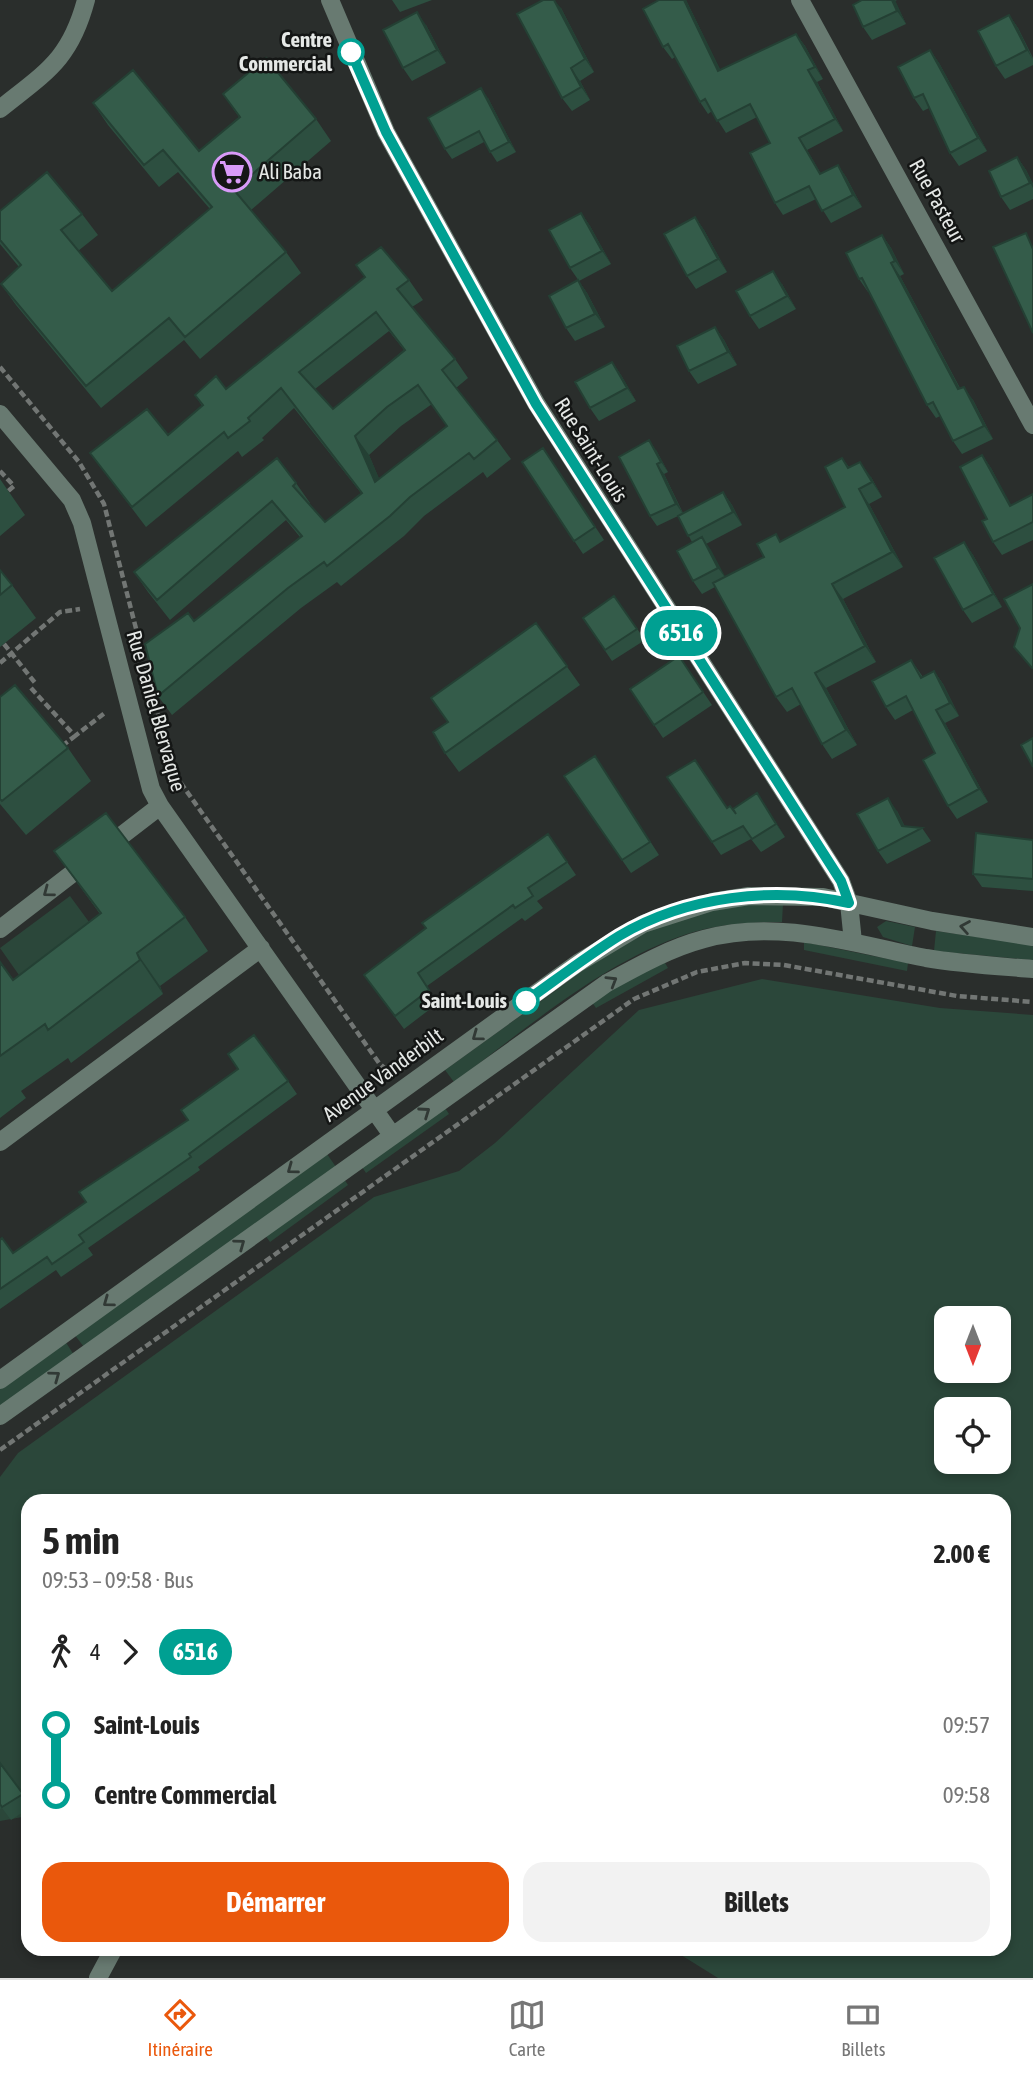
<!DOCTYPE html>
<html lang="fr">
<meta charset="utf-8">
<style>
body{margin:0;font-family:"Asap Condensed",sans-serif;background:#f2f2f2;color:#222;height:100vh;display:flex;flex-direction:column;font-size:26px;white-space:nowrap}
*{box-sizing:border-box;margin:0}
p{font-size:23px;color:#767676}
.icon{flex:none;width:38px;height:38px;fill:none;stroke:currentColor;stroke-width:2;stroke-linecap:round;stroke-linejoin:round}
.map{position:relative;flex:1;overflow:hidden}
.side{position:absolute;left:21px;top:1494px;width:990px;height:462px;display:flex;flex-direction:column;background:#fff;border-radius:21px;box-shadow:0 4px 10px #0003}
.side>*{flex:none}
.badge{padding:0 14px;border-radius:23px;font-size:24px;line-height:46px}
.needle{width:46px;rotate:180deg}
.buttons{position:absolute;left:934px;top:1306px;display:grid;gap:14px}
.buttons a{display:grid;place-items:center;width:77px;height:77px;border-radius:14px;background:#fff;box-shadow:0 4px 10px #0003;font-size:35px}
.map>.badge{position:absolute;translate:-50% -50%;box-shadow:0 0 0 4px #fff}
.legs{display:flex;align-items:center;gap:10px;height:77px;padding:0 21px;font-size:23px}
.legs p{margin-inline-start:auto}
.head{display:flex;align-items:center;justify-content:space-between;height:119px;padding:0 21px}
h1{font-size:38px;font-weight:700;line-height:52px}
.primary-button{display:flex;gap:14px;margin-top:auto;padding:14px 21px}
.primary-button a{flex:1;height:80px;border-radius:21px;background:#ea580c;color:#fff;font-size:28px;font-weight:700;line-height:80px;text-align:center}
.primary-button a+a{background:#f2f2f2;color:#222}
ul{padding:0 21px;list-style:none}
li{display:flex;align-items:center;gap:24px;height:70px;font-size:26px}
li i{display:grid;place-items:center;width:10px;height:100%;margin:0 9px;background:currentColor}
li i::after{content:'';width:18px;height:18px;margin:-9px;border:5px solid;border-radius:50%;background:#fff}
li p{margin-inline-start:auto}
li:first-child i{background:linear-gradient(#0000 50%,currentColor 0)}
li:last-child i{background:linear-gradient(currentColor 50%,#0000 0)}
.tab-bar{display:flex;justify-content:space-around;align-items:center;height:98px;border-top:2px solid #e0e0e0;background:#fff;font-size:19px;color:#767676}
.tab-bar a{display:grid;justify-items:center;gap:4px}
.tab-bar .on{color:#ea580c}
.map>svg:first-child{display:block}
.green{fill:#2b473a;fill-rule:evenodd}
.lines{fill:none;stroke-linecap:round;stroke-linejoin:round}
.path{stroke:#727674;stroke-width:4.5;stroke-dasharray:7 3.5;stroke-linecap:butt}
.minor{stroke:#687a71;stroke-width:18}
.wall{fill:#2d4f40;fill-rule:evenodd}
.shaded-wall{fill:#244034}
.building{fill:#345c4a;stroke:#244034;stroke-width:2;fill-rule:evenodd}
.oneway{stroke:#313935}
.line-1-casing{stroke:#fff;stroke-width:16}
.line-1{stroke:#00a092;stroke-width:10}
.stop-1-dot{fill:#fff;stroke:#00a092;stroke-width:3.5}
.labels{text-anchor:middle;stroke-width:5;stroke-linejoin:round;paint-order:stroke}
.stop-label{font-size:21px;font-weight:bold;fill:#e5e8e6;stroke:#141615;text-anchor:end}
.poi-label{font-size:21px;fill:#e5e8e6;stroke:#141615;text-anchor:start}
.street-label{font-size:21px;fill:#e5e8e6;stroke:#141615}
</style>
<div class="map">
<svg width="1033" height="1978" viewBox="0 0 1033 1978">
<rect width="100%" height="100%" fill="#2a2e2c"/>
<path class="green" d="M70 896 111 952 40 1005 0 948Z
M783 904 782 922C750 922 718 924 687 934 600 963 527 1029 454 1082L445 1070C482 1043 520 1016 558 989 589 966 621 941 657 926 696 910 741 903 783 904Z
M886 921 915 927 912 946 883 937 877 927Z
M936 931 1033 945V960L934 951Z
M804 942 908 963 907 971 804 950Z
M664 961 668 968 596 1008 591 1001Z
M762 979 940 1008 1033 1015V1978H718L673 1950H1004V1502H28V1816L0 1821V1477L18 1453 374 1197 459 1171 495 1143 639 1010ZM947 1318H999V1370H947ZM947 1409H999V1461H947Z
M445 1108 449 1114 366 1173 362 1167Z
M327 1154 336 1167 84 1347 74 1334Z
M344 1179 348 1185 270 1242 265 1235Z
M65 1341 74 1355 0 1408V1388Z"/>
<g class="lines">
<path class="path" d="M0 367 79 462 104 504 168 753 178 779 379 1063 390 1073
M0 471 14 486 6 493
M4 644 36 684
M0 663 60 612 80 609
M31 688 75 736 106 712
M62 746 75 736
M0 1450 634 999 697 972 745 963 784 965 957 996 1033 1002"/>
<path class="minor" d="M330 0 386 132 536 403 841 881 849 903 853 942
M800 0 1033 425
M0 109C46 72 70 60 86 0
M0 414 72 500 82 523 151 789 160 806 392 1135
M0 929 160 806
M0 1142 261 948
M0 1380 578 963 643 924 712 902 749 896 823 897 932 921 1033 937
M0 1416 607 983C638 966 670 948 704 939 778 918 854 944 926 958 962 964 997 966 1033 969
M98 1978 113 1950"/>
</g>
<path class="wall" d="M392 0H432L400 12Z
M659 0H686L720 70 796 34 805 46 823 79 817 82 843 131 807 150 821 174 838 165 846 177 862 207 831 223 816 199 783 215 775 203 770 143 757 117 726 133 712 111 708 114 700 102 675 57 672 59 663 47Z
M862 0H897L895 1 906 24 872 40 863 27Z
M561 8 594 72 580 81 590 100 572 111 562 98Z
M1009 15 1018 28 1033 58V65L1005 79 996 66Z
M426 25 446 63 412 81 403 68Z
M930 50 939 63 987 151 959 166 950 153 929 108 923 111 914 98Z
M223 94 316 119 331 141 251 210 286 252 301 273 200 359 184 340 101 408 16 305 1 284 19 267 0 244V211L82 214 98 235 78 251 112 291 210 209 178 172 159 187 108 125 93 103 199 151 239 117Z
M488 98 516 152 497 162 484 142 452 159 445 149Z
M1017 157 1026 170 1033 184V199L1010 210 1001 197Z
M581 213 590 226 611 264 579 281 570 268Z
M695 217 704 230 727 272 696 289 687 276Z
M882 235 891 248 904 274 900 276 960 388 973 400 993 439 962 454 953 441 940 416 936 418 927 405 869 292H868L859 279Z
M409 280 423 300 412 307 455 359 468 378 456 388 497 440 511 459 487 478 483 472 424 516 404 536 341 586 337 582 301 608 172 715 158 696 194 621 300 537 286 520 170 620 148 592 134 572 296 483 310 503 308 504 325 522 361 493 294 408 262 438 264 440 242 457 238 451 146 527 90 453 168 435 202 406 195 395 226 389ZM389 331 404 350 333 409 315 389ZM432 404 447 426 379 479 369 455 401 426Z
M578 280 587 293 605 327 575 341 566 328Z
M782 284 796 309 759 329 750 316Z
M715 327 724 340 737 365 698 384 689 371Z
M612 362 621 375 636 401 599 421 590 408Z
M543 448 604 540 583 554 522 462Z
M656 450 668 472 664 474 683 513 723 492 732 505 742 525 706 544 725 577 764 557 781 541 845 507 842 458 849 467 871 477 882 497 869 504 903 567 843 599 876 662 826 688 857 745 832 759 822 744 801 704 787 712 776 697 715 587 702 594 693 581 692 542 678 516 657 526 650 516Z
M982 455 991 468 1011 506 1033 494V540L1002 555 993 542 987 519Z
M0 479 25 515 0 536Z
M964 542 973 555 1002 607 972 623 963 610Z
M0 570 12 585 36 618 0 647Z
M614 596 645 640 612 661 583 618Z
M536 623 580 685 459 772 445 753 448 722Z
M679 656 712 705 663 738 630 689Z
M911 660 923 677 934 671 943 684 959 716 945 723 988 802 957 819 948 806 935 753 913 710 895 720 886 707Z
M0 697 68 748 91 781 26 835 0 804Z
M595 756 659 855 631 873 564 776Z
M667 777 727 807 736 814 757 793 785 837 761 852 751 839 721 855Z
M897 811 905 827 922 828 931 841 887 864 878 851Z
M548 834 576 875 537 901 543 908 525 921 522 918 427 986 438 1003 404 1029 364 975Z
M1033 840V891L982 887 973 874Z
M54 851 185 917 208 951 160 986 163 994 71 1063 68 1058 21 1091 26 1098 0 1118V962L13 980 100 914Z
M288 1081 297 1094 198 1167 200 1170 88 1248 93 1255 61 1277 56 1270 0 1309V1240L13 1253Z
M0 1763 28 1802V1809L11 1820 2 1808 0 1809Z"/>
<path class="shaded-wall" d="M554 0 561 8 594 72 585 59Z
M684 0H686L727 83 718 71Z
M892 0H895L906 24 897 11Z
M417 12 426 25 446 63 437 50Z
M1009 15 1018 28 1033 60 1027 50Z
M796 34 805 46 823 79 815 67Z
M930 50 939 63 987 151 978 138Z
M571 68 580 81 590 100 581 87Z
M808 70 817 82 843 131 835 119Z
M481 88 488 98 516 152 509 142Z
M799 138 807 150 828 186 820 174Z
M1017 157 1026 170 1033 184V188Z
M838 165 846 177 862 207 853 195Z
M581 213 590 226 611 264 602 251Z
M695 217 704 230 727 272 718 259Z
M882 235 891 248 904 274 895 261Z
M891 263 900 276 967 402 958 389Z
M773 271 782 284 796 309 787 296Z
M578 280 587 293 605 327 595 314Z
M715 327 724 340 737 365 728 352Z
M612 362 621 375 636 401 627 388Z
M964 387 973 400 993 439 984 426Z
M355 436 369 455 389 501 375 482Z
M649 440 656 450 668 472 661 462Z
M982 455 991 468 1019 519 1010 506Z
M860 462 871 477 882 497 872 482Z
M657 464 664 474 683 514 676 504Z
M859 489 869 504 903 567 892 552Z
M723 492 732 505 742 525 733 512Z
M702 537 711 550 727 580 718 568Z
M964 542 973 555 1002 607 993 594Z
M832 584 843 599 876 662 865 646Z
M934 671 943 684 959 716 950 703Z
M815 673 826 688 857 745 846 730Z
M936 710 945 723 988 802 979 789Z
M757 793 766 806 785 837 776 824Z
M888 798 897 811 909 835 902 826Z
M137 953 160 986 163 994 140 960Z"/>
<path class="building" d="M543 0H554L585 59 571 68 581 87 562 98 517 14Z
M659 0H684L718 71 796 34 815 67 808 70 835 119 799 138 820 174 838 165 853 195 822 211 809 186 775 203 750 153 770 143 750 104 717 121 705 99 700 102 668 44 663 47 643 9Z
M862 0H892L897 11 863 27 853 5Z
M417 12 437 50 403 68 383 30Z
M1009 15 1027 50 996 66 978 31Z
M930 50 978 138 950 153 923 94 914 98 898 67Z
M266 58 316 119 234 190 286 252 185 337 169 318 86 386 1 284 21 265 0 240V211L47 172 82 214 61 230 112 291 212 207 163 150 144 165 93 103 133 70 199 151 240 117 223 94Z
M481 88 509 142 490 152 479 131 445 149 428 118Z
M1017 157 1030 183 1001 197 989 171Z
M581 213 602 251 570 268 549 230Z
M695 217 718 259 687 276 664 234Z
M1026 233 1033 249V333L993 247Z
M882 235 895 261 891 263 958 389 964 387 984 426 953 441 933 402 927 405 862 278 859 279 846 253Z
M381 247 409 280 397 289 455 359 442 370 497 440 474 459 469 453 410 497 390 516 327 566 324 562 288 588 158 696 145 644 188 613 194 621 302 536 272 501 157 600 134 572 277 458 296 483 293 486 325 522 362 493 281 388 248 418 250 421 228 438 224 432 132 507 90 453 147 409 168 435 203 405 195 395 216 376 226 389 365 277 356 265ZM376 312 405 350 333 409 299 372ZM418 385 447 426 375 482 355 436 387 407Z
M773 271 787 296 750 316 736 291Z
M578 280 595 314 566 328 549 296Z
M715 327 728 352 689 371 677 346Z
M612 362 627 388 590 408 575 382Z
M649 440 661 462 657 464 676 504 650 516 619 457Z
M543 448 595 527 574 541 522 462Z
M982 455 1010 506 1033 494V522L993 542 982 521 987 519 960 467Z
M842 458 848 468 860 462 872 482 859 489 892 552 832 584 865 646 815 673 846 730 822 744 792 688 776 697 713 583 764 557 757 544 776 534 780 542 845 507 825 467Z
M723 492 733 512 688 536 678 516Z
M702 537 718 568 693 581 677 551Z
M964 542 993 594 963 610 934 558Z
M0 570 12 585 0 595Z
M1033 584V667L1032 668 1014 647 1020 628 1004 599Z
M614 596 637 629 605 650 583 618Z
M536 623 567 666 445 753 433 732 448 722 431 698Z
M679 656 703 692 654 725 630 689Z
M911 660 921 678 934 671 950 703 936 710 979 789 948 806 923 760 935 753 906 696 886 707 872 681Z
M15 685 68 748 2 801 0 799V697Z
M1033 738V767L1021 745Z
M595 756 650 842 622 860 564 776Z
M695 760 727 808 730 806 736 814 733 809 757 793 776 824 752 839 743 826 712 842 667 777Z
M888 798 902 826 922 828 878 851 857 814Z
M106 813 185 917 137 953 140 960 48 1030 45 1024 0 1056V962L13 980 101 913 54 851Z
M976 833 1033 840V879L973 874Z
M548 834 567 862 528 888 533 896 515 908 513 905 418 973 429 990 395 1016 364 975 426 928 422 923Z
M254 1035 288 1081 189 1154 191 1157 79 1235 84 1242 52 1264 47 1257 0 1289V1240L2 1238 13 1253 86 1202 79 1192 188 1120 181 1110 238 1069 228 1054Z
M0 1763 23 1794 2 1807 0 1804Z"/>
<defs><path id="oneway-chevron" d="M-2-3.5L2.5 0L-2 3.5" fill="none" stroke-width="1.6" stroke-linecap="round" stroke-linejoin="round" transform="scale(1.75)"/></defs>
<g class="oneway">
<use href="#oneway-chevron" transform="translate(48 892) rotate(143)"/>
<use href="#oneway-chevron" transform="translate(965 927) rotate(-170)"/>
<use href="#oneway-chevron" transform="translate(612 981) rotate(-31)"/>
<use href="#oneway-chevron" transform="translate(477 1036) rotate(144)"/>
<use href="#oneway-chevron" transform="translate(425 1112) rotate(-35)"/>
<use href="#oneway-chevron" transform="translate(292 1169) rotate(144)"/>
<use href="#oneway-chevron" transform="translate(240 1244) rotate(-36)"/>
<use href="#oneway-chevron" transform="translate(108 1302) rotate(144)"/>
<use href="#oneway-chevron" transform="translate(55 1376) rotate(-36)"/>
</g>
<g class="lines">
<defs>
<path id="line-1" d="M351 52 386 132 536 404 841 881 849 903C774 886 686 896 619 936 587 956 557 979 526 1001"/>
</defs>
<use href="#line-1" class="line-1-casing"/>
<use href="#line-1" class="line-1"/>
</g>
<defs>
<symbol id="supermarket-ring" viewBox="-11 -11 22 22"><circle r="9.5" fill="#141615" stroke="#d89af8" stroke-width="1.5"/><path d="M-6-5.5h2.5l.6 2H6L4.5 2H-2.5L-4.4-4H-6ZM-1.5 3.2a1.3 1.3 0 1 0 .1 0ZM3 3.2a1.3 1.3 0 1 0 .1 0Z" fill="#d89af8"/></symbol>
</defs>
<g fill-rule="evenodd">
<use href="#supermarket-ring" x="210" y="150" width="44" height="44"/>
</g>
<g class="stop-1-dot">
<circle cx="351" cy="52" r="12"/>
<circle cx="526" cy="1001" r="12"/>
</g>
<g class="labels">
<g class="stop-label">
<text x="332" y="47">Centre<tspan x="332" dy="24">Commercial</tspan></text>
<text x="507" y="1008">Saint-Louis</text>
</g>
<g class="poi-label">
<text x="259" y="179">Ali Baba</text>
</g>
<g class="street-label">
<text transform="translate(937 201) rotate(61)" y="7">Rue Pasteur</text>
<text transform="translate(591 450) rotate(58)" y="7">Rue Saint-Louis</text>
<text transform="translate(156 711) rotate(74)" y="7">Rue Daniel Blervaque</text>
<text transform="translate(383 1075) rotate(-36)" y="7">Avenue Vanderbilt</text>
</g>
</g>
</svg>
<div class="buttons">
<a><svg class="needle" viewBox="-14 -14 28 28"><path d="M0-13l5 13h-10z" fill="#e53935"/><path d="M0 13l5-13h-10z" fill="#767676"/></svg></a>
<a><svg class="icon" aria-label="locate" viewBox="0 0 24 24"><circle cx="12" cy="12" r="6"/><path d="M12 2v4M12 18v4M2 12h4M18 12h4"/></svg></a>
</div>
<b class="badge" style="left:681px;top:633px;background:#00a092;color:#fff">6516</b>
<section class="side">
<div class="head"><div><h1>5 min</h1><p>09:53 – 09:58 · Bus</p></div><b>2.00 €</b></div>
<div class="legs"><svg class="icon" aria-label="walk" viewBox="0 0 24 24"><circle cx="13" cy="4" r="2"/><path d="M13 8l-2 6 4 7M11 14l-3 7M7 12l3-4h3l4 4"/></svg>4<svg class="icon" aria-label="forward" viewBox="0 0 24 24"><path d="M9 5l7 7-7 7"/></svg><b class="badge" style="background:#00a092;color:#fff">6516</b></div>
<ul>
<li><i style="color:#00a092"></i><b>Saint-Louis</b><p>09:57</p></li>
<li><i style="color:#00a092"></i><b>Centre Commercial</b><p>09:58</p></li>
</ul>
<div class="primary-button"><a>Démarrer</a><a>Billets</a></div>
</section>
</div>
<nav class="tab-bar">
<a class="on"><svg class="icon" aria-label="directions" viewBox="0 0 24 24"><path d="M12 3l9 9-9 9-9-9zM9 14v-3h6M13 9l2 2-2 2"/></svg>Itinéraire</a>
<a><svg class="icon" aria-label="map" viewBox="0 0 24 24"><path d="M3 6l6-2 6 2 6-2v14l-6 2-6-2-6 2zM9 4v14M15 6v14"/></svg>Carte</a>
<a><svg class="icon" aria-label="tickets" viewBox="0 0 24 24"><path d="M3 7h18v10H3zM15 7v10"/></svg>Billets</a>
</nav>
